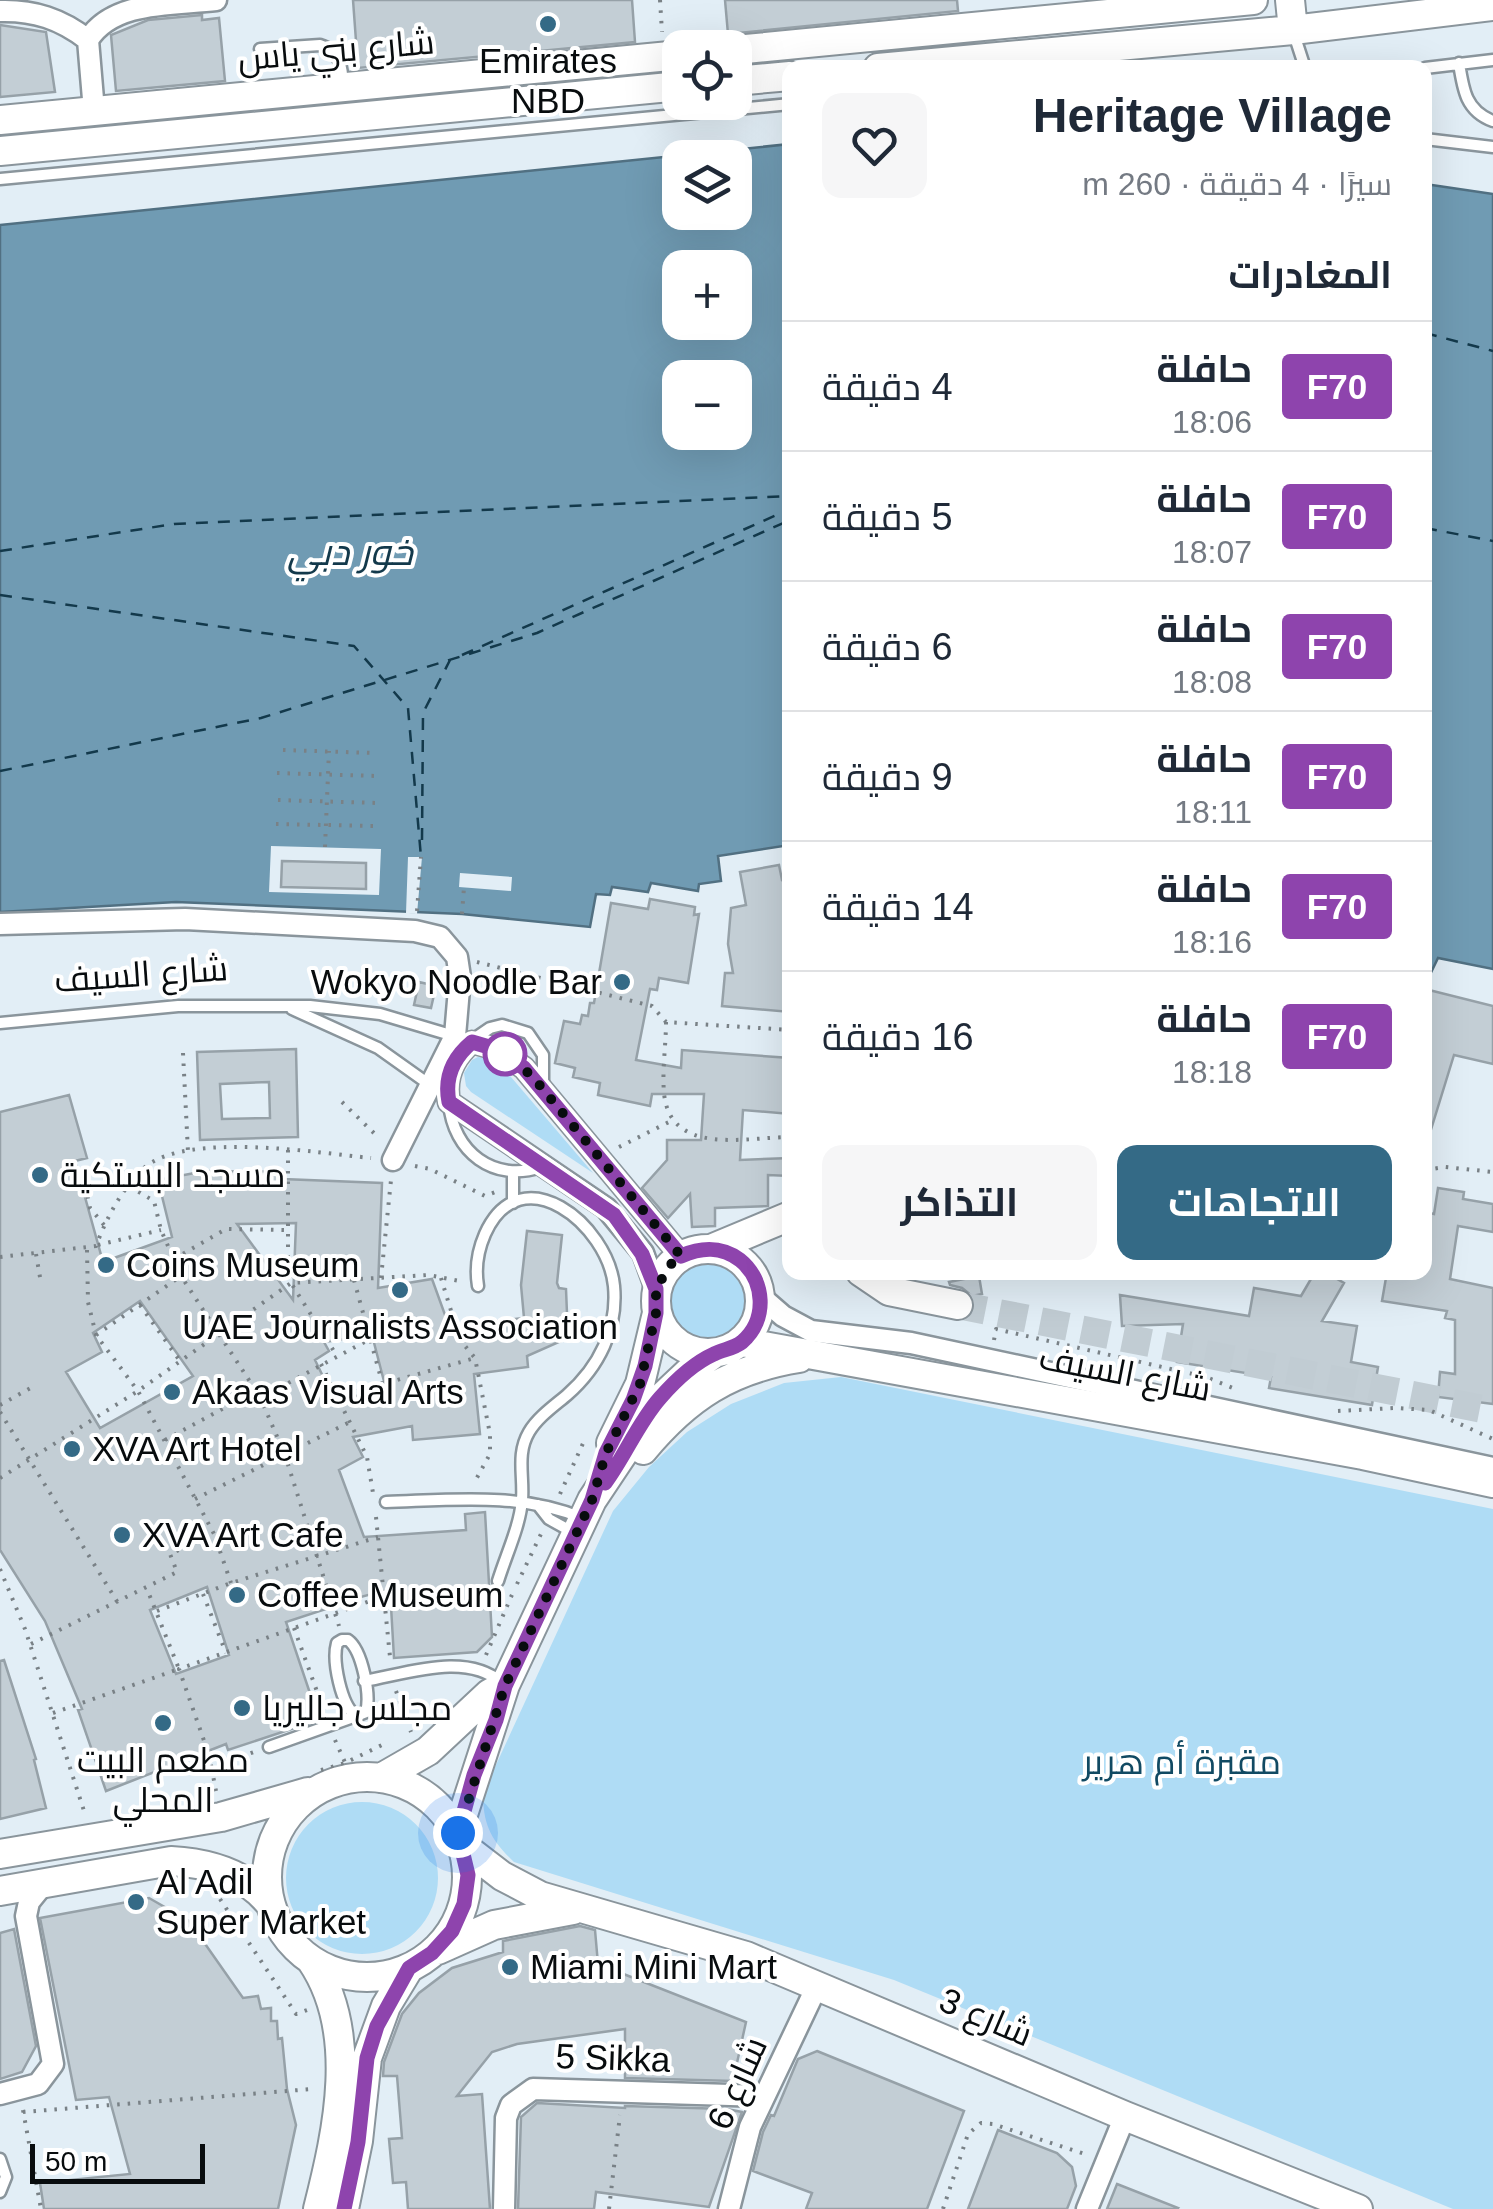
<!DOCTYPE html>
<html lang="ar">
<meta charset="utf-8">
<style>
body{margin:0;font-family:Helvetica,Cairo,sans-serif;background:#f6f6f7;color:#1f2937;direction:rtl;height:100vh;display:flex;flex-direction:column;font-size:38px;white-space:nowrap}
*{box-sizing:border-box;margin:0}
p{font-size:32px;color:#747a83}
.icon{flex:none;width:55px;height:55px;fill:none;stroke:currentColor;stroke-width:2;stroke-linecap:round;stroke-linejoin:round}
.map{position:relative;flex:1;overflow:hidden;direction:ltr}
.sheet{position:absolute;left:782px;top:60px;width:650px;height:1220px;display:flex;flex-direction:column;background:#fff;border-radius:20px;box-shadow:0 10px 40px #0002;direction:rtl}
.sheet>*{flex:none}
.badge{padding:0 20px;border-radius:8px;font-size:35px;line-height:65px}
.fabs{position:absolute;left:662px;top:30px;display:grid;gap:20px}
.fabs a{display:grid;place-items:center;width:90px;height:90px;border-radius:20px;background:#fff;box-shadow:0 10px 40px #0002;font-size:50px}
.scale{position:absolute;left:30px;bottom:25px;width:175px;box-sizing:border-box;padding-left:10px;border:5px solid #080c0e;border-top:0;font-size:28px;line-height:35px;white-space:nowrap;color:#080c0e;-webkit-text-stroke:8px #fff;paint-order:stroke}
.you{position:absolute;width:50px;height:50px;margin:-25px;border:8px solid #fff;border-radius:50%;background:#1a73e8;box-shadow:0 0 0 15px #1a73e833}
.map>.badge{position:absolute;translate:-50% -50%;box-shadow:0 0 0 5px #fff}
h2{padding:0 40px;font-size:38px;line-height:90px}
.round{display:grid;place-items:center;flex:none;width:105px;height:105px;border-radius:20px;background:#f6f6f7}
.head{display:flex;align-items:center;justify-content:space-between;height:170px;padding:0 40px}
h1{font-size:48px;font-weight:700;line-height:75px}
.action{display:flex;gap:20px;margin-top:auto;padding:20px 40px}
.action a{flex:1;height:115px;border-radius:20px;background:#346a86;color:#fff;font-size:40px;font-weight:700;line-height:115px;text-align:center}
.action a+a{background:#f6f6f7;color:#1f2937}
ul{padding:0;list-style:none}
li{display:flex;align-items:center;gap:30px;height:130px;padding:0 40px;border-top:2px solid #e0e1e3}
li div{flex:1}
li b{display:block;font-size:38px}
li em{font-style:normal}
li .badge{min-width:110px;font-weight:700;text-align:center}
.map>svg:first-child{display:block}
.green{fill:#afdcf5}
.water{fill:#709bb3;stroke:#517082;stroke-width:2.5;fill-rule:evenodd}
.pier{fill:#e2eef6}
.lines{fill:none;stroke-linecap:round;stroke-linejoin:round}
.ferry{stroke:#13394b;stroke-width:2.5;stroke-dasharray:12 10;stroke-linecap:butt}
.building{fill:#c3ced5;stroke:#96a1a8;stroke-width:2.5;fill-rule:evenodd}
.secondary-tunnel{stroke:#c1ccd3;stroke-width:28;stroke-dasharray:28 14;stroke-linecap:butt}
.lane-casing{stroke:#8a959c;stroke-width:15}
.street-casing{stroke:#8a959c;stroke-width:25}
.secondary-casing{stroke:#8a959c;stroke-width:32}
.path{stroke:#798186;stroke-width:4;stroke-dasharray:2.5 8;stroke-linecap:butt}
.lane{stroke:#fff;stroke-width:10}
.street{stroke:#fff;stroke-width:20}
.secondary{stroke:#fff;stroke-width:28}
.line-casing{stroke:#fff;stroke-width:22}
.line{stroke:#8e44ad;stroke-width:15}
.walk{stroke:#080c0e;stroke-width:10;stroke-dasharray:0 18}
.poi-dot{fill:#346a86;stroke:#fff;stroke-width:4}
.stop-dot{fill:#fff;stroke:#8e44ad;stroke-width:5}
.labels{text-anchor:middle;stroke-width:8;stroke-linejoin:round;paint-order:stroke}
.street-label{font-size:35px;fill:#080c0e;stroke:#fff}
.poi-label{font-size:35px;fill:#080c0e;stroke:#fff;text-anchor:start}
.park-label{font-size:35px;fill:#114a63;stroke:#fff}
.water-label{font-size:38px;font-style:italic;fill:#13394b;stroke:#fff}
</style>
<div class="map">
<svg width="1493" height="2209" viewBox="0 0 1493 2209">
<rect width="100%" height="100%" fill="#e2eef6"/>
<path class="green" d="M478 1057 493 1059 499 1063 593 1173 471 1092 466 1086 464 1073 472 1060Z
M663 1300a45 45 0 1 1 90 0a45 45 0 1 1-90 0Z
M841 1377 1493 1509V2209H1453L894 1980 514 1862C491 1840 483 1825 483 1793L613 1511 649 1467 687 1432 731 1404 784 1383Z
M286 1878a76 76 0 1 1 152 0a76 76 0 1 1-152 0Z"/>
<path class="water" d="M790 144V845L718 856 721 881 699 884 698 891 651 883 648 892 612 887 610 895 596 894 590 927 462 914 176 902 0 912V225ZM680 158H735V212H680ZM680 268H735V322H680ZM680 378H735V432H680Z
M1425 184 1493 194V969L1438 958 1425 985Z"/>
<path class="pier" d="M271 846 381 849 379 895 269 892Z
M408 857H422L417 914 406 913Z
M460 873 512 877 511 891 459 887Z"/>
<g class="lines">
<path class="ferry" d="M1425 333 1493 351
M1425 528 1493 541
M0 551 174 524 790 496
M0 595 354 646 408 708 421 857
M462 655 790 509
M0 771 261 718 537 633 790 520
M422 840 423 713 450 660"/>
</g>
<path class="building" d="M353 0H632L635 42 358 68Z
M725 0H957L958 11 728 34Z
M202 15V20L219 18 225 81 116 91 111 35 148 20Z
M0 25 46 32 55 92 0 97Z
M282 861 366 863V889L281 887Z
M779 865 782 880 790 878V1012L722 1006 725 973H733L728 944 731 908 746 905 740 872Z
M650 899 695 907 694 915 699 914 688 983 659 978 657 990 650 989 636 1060 681 1068 682 1050 790 1058V1114L743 1110 740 1160 790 1158V1176L768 1175V1206L715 1208V1226L692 1227 690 1194 668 1218 642 1188 667 1160V1140H701L704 1094H652L650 1106 598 1095 600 1083 573 1077 575 1068 555 1063 564 1021 580 1024 582 1015 588 1016 590 1003H594L611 903 648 909Z
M419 982 436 986 431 1008 414 1005Z
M1425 989 1493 1006V1064L1454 1055 1429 1136 1425 1135Z
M296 1049 298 1137 200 1140 197 1052ZM269 1082 270 1118 222 1119 220 1084Z
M69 1095 87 1158 75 1161 103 1262 172 1237 158 1180 205 1171 284 1172 283 1179 382 1183 378 1288 432 1279 449 1326 524 1318 521 1285 527 1231 562 1235 557 1283 559 1288 566 1289 568 1338 527 1356 528 1367 474 1374 480 1434 413 1440 412 1426 353 1437 363 1457 339 1470 364 1537 466 1530 465 1514 485 1512 492 1637 477 1652 394 1658 390 1589 331 1605 332 1607 286 1622 319 1720 228 1750 226 1744 106 1791 78 1710 82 1709 45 1621 0 1550V1112ZM296 1223 293 1300 237 1224ZM140 1301 193 1376 100 1428 66 1372 102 1352 93 1333ZM372 1335 386 1389 335 1401 315 1360 329 1351 324 1342ZM207 1587 229 1655 176 1674 150 1610Z
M1438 1188 1464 1192 1463 1199 1493 1204V1232L1458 1226 1450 1279 1493 1288V1404L1438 1397 1440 1372 1455 1374V1320L1445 1318 1447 1311 1382 1301 1387 1272H1425V1212L1434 1214Z
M1315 1272H1325L1344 1283 1322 1321 1357 1326 1351 1362 1378 1367 1372 1405 1269 1388 1271 1377 1177 1362 1183 1324 1122 1326 1120 1295 1249 1316 1254 1288 1301 1296Z
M979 1276 982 1294 972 1296 962 1288 950 1285 949 1282Z
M4 1660 36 1759 34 1760 46 1808 0 1819V1661Z
M149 1898 189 1921 243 1998 258 1996 261 2009 271 2008V2021H277L278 2039 282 2038 287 2089 296 2125 278 2209H44L40 2183 130 2174 109 2097 76 2100 40 1918Z
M580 1926 595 1930 598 1964 746 2022 733 2081 625 2078V2029L517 2044 492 2052 457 2096 482 2094 490 2209H408L406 2182 393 2183 389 2139 402 2138 397 2076H383L384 2062 402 2014 419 1993 452 1968 503 1952V1941Z
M14 1929 36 2046 22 2072 0 2079V1933Z
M817 2051 964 2111 927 2209H806L812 2193 753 2171 763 2132 771 2115 774 2116 798 2059Z
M537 2103 625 2108V2106L727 2109 742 2112 709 2207 596 2192 594 2209H518L521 2117Z
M998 2130 1057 2153 1072 2167 1076 2186 1067 2209H968Z
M1117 2184 1178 2208 1177 2209H1107Z"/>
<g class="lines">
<path class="secondary-tunnel" d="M958 1305 1493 1411"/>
<defs>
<path id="lane" d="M1293 31 1305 68
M260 49 320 45C341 51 342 67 343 86
M1459 63C1463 90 1466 111 1493 121
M1425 68 1493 60
M1425 139 1493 147
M0 179 790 104
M292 1009 378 1048 430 1085
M0 1023 178 1006H310L380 1014 454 1036
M471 1041 490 1028 502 1025 528 1033 543 1055V1087
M449 1103C453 1152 494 1183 541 1167
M513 1203V1172
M478 1286C475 1268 478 1250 485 1234 521 1154 608 1225 614 1286 618 1329 599 1367 567 1395 554 1406 538 1417 529 1432 516 1454 524 1476 522 1500 520 1526 506 1555 498 1581
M386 1502C452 1500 519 1492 582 1518
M538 1505 549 1519 576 1534
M342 1640H348C362 1650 371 1695 366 1712L356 1716C341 1705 332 1661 337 1643Z
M364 1681C406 1674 466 1651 502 1683
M269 1747 356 1716
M0 2159 6 2177 0 2192"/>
<path id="street" d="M0 11C34 10 61 19 88 40
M88 40C113 0 174 5 216 0
M88 40 94 111
M0 924 185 919 415 931 440 937 457 957 460 977 455 1036 393 1160
M656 1289 643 1253 606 1208 449 1102C444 1077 454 1057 472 1042L497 1049 524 1068 681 1256
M760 1296 783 1316 811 1331 911 1343 1493 1468
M0 2094 38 2084 53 2064 26 1916 29 1902 46 1881
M504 2209 506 2118 511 2105 533 2089 763 2096
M729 2209 750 2127 817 1986
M1087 2209 1125 2116"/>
<path id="secondary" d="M1290 0 1293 30
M735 50 1253 0
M878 68 1293 30 1493 6
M735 81 790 76
M0 120 680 55
M0 151 680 86
M656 1301a52 52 0 1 1 104 0a52 52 0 1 1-104 0Z
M711 1249 790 1216
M861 1272 889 1291 958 1305
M742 1342 1363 1455 1493 1483
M611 1443 640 1384 657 1313
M643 1450C687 1397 730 1369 799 1358
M267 1877a100 100 0 1 1 200 0a100 100 0 1 1-200 0Z
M381 1778 428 1751 489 1694 505 1685
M457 1833 505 1685 592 1500 658 1401 690 1371 715 1353
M463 1846 502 1876 540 1896 746 1956 1125 2116 1358 2209
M0 1854 221 1817 308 1792
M0 1891 171 1861C209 1863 247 1874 271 1905
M438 1950 494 1925 573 1910
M311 1960C360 2031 338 2130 318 2209
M344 2209 358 2141 367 2058 386 2006 409 1968"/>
</defs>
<use href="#lane" class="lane-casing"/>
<use href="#street" class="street-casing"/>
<use href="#secondary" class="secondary-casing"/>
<path class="path" d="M660 0 662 32
M283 750 374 753
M277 773 377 776
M278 800 378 803
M276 824 376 826
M325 847 329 751
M417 911 421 857
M462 914 464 887
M477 962 652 1006 666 1022 790 1030
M666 1022C666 1045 662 1070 664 1093 670 1157 747 1137 790 1137
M183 1053 188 1152
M342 1102 378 1137
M619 1147 673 1120
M288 1150V1271L291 1283 337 1356
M415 1166 430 1169 485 1196 498 1191
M1425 1170 1445 1167 1493 1172
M141 1172 137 1191 154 1201 161 1230 181 1276 260 1397 285 1455 339 1626
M83 1190 86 1189 90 1208 104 1225
M98 1245 161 1230
M87 1250 88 1302 96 1335 138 1391 214 1534 231 1583
M36 1254 41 1283
M0 1257 96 1246C107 1217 121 1190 144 1168 186 1131 318 1153 371 1158
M174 1259 226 1229 286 1230
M381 1278 391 1180
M441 1278 460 1340 475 1358 490 1434V1454L474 1483
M354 1280 382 1382
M140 1305 180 1361
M96 1335 181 1276
M994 1340 996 1329 1206 1377 1233 1388
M321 1364 367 1457 373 1493
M337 1397 475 1358
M0 1405 34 1386
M1338 1411 1395 1408 1429 1410 1493 1439
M0 1412 118 1603
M165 1440 224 1408 264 1396 370 1339
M0 1478 138 1391 291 1283 428 1275 460 1281
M560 1494 585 1439
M195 1499 348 1423
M376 1517 390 1657
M0 1569 25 1629 85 1814
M517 1584 541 1534
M203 1594 226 1653
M157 1611 231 1583 378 1537
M294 1628 323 1708
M31 1644 177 1572 170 1554 214 1534
M486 1655 514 1590
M396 1691 411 1732
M53 1713 179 1669 147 1589
M335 1740 352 1778
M211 1767 254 1752
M321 1770 345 1763 386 1743
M216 1791 209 1755 179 1669 384 1596
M220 1899 296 2014 307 2010
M23 2110 41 2209
M23 2112 312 2089
M609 2209 620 2115
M943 2209 968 2134 981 2123 993 2124 1085 2154"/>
<use href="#lane" class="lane"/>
<use href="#street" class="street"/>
<use href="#secondary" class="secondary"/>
</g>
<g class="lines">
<defs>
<path id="line" d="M344 2209 358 2142 367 2058 377 2026 409 1968 432 1953 452 1931 464 1904 468 1875 458 1833 474 1775 496 1720 505 1686 592 1500 606 1453 633 1400 645 1366 656 1313V1289L642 1254 614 1215 449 1102C444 1077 454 1057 472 1042L496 1049 524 1068 681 1256C702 1247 721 1246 740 1260 765 1280 768 1320 742 1342 733 1349 724 1349 714 1354 694 1363 674 1382 660 1398 638 1423 625 1456 605 1483"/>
</defs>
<use href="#line" class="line-casing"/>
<use href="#line" class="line"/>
<path class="walk" d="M458 1833 505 1686 592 1500 606 1453 640 1384 656 1313V1289L670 1265 681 1256 532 1076 505 1054"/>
</g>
<g class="poi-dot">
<circle cx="548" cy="24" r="10"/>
<circle cx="622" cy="982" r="10"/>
<circle cx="40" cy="1175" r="10"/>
<circle cx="106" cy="1265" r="10"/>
<circle cx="400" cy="1290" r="10"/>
<circle cx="172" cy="1392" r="10"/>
<circle cx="72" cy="1449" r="10"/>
<circle cx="122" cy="1535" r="10"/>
<circle cx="237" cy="1595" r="10"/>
<circle cx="242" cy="1708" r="10"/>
<circle cx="163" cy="1723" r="10"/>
<circle cx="136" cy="1902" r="10"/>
<circle cx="510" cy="1967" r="10"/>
</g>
<circle class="stop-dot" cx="505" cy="1054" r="20"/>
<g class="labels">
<g class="street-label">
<text transform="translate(336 50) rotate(-5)" y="12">شارع بني ياس</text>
<text transform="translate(141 974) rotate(-4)" y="12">شارع السيف</text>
<text transform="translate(1125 1373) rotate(11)" y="12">شارع السيف</text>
<text transform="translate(986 2017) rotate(23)" y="12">شارع 3</text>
<text transform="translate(613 2058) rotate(2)" y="12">5 Sikka</text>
<text transform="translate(737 2083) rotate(-66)" y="12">شارع 6</text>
</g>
<g class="poi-label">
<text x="548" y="73" text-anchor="middle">Emirates<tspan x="548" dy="40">NBD</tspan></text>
<text x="602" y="994" text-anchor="end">Wokyo Noodle Bar</text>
<text x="60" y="1187">مسجد البستكية</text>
<text x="126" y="1277">Coins Museum</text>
<text x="400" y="1339" text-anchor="middle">UAE Journalists Association</text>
<text x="192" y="1404">Akaas Visual Arts</text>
<text x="92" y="1461">XVA Art Hotel</text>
<text x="142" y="1547">XVA Art Cafe</text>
<text x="257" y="1607">Coffee Museum</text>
<text x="262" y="1720">مجلس جاليريا</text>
<text x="163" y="1772" text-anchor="middle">مطعم البيت<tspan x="163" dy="40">المحلي</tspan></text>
<text x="156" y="1894">Al Adil<tspan x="156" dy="40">Super Market</tspan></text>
<text x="530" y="1979">Miami Mini Mart</text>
</g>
<g class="park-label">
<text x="1182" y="1774">مقبرة أم هرير</text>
</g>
<g class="water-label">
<text x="350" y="565">خور دبي</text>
</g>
</g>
</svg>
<div class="fabs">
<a><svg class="icon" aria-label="locate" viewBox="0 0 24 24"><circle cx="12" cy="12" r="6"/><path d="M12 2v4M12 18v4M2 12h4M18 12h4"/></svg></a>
<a><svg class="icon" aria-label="layers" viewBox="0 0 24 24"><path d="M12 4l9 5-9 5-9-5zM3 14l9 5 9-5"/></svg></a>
<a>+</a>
<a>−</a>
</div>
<div class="scale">50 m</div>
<div class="you" style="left:458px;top:1833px"></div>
<section class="sheet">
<div class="head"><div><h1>Heritage Village</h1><p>سيرًا · 4 دقيقة · 260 m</p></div><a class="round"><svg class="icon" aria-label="heart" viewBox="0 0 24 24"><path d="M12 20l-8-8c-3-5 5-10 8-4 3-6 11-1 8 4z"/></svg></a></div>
<h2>المغادرات</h2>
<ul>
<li><span class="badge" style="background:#8e44ad;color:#fff">F70</span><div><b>حافلة</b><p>18:06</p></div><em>4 دقيقة</em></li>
<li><span class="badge" style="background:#8e44ad;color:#fff">F70</span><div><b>حافلة</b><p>18:07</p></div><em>5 دقيقة</em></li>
<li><span class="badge" style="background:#8e44ad;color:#fff">F70</span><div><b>حافلة</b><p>18:08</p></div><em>6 دقيقة</em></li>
<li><span class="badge" style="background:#8e44ad;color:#fff">F70</span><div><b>حافلة</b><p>18:11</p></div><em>9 دقيقة</em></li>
<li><span class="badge" style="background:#8e44ad;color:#fff">F70</span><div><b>حافلة</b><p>18:16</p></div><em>14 دقيقة</em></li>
<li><span class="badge" style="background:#8e44ad;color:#fff">F70</span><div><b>حافلة</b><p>18:18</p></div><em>16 دقيقة</em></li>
</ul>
<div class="action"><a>الاتجاهات</a><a>التذاكر</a></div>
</section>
</div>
